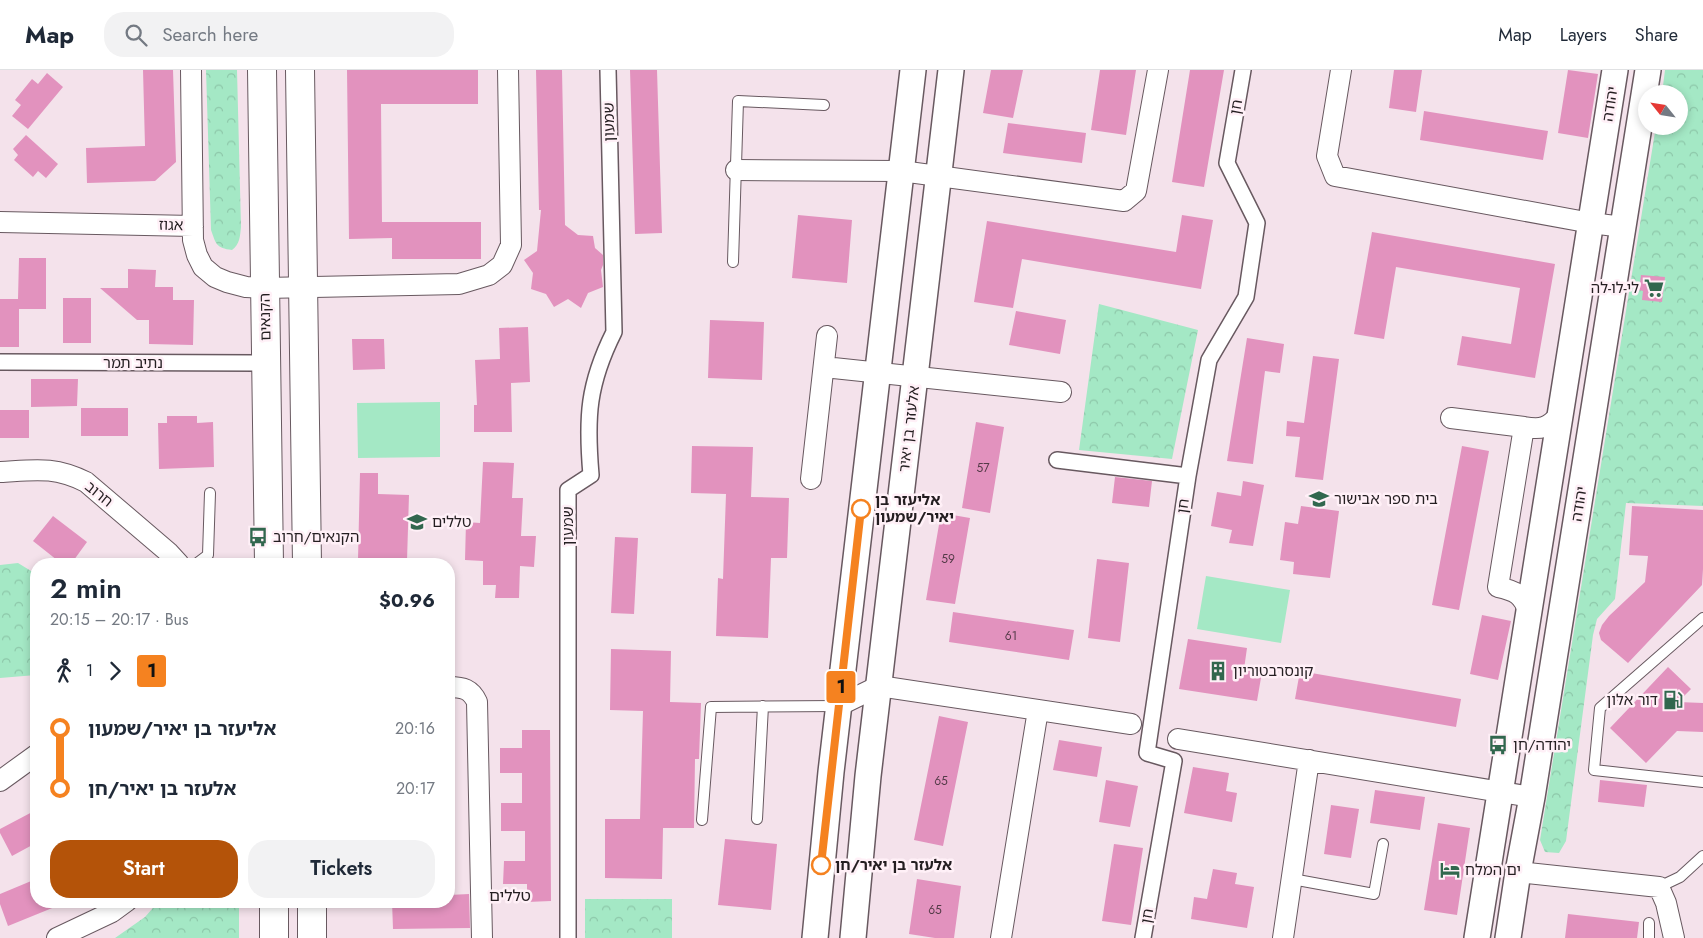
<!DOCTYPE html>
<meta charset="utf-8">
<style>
body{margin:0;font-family:Jost,"Noto Sans Hebrew",sans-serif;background:#f2f2f3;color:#1f2937;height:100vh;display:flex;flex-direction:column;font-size:19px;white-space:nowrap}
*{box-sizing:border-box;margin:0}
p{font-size:16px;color:#747a83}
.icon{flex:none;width:28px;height:28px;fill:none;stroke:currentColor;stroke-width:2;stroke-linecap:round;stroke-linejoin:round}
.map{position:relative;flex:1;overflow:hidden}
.sheet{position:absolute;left:30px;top:488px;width:425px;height:350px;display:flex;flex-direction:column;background:#fff;border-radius:20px;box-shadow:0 2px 8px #0003}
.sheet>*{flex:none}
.badge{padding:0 10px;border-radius:4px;font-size:18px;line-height:32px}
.needle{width:32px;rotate:300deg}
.controls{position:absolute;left:1638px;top:15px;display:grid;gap:10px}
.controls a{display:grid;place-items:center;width:50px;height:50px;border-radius:50%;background:#fff;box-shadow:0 2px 8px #0003;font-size:25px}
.map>.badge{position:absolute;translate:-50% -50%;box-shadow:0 0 0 2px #fff}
.legs{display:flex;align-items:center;gap:8px;height:55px;padding:0 20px;font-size:16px}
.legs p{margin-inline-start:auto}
.summary{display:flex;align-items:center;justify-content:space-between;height:85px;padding:0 20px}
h1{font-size:28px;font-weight:600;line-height:38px}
.primary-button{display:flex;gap:10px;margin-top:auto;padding:10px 20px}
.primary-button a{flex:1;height:58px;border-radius:20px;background:#b45309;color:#fff;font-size:20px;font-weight:600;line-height:58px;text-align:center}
.primary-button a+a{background:#f2f2f3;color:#1f2937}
ul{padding:0 20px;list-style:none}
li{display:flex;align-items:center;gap:18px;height:60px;font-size:19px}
li i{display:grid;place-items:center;width:8px;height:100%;margin:0 6px;background:currentColor}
li i::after{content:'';width:12px;height:12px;margin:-6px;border:4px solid;border-radius:50%;background:#fff}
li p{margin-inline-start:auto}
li:first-child i{background:linear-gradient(#0000 50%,currentColor 0)}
li:last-child i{background:linear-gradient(currentColor 50%,#0000 0)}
header{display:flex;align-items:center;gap:30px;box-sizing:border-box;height:70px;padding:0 25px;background:#fff;border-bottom:1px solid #e0e1e3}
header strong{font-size:24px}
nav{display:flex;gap:28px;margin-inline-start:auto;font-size:18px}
.search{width:350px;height:45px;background:#f2f2f3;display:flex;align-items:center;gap:12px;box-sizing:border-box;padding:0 18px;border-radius:20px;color:#747a83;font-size:19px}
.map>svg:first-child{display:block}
.grass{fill:#a4e8c5}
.park{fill:url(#park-crowns)}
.building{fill:#e292be}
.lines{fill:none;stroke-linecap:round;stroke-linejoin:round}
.service-casing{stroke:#685960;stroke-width:12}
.pedestrian-casing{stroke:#685960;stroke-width:18}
.minor-casing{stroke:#685960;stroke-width:22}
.tertiary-casing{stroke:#685960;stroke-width:28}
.secondary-casing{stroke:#685960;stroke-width:30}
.service{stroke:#fff;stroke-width:10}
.pedestrian{stroke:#fff;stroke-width:15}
.minor{stroke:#fff;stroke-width:20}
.tertiary{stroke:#fff;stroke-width:25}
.secondary{stroke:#fff;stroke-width:28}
.line-1-casing{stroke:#fff;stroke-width:11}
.line-1{stroke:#f58220;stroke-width:8}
.stop-1-dot{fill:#fff;stroke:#f58220;stroke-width:2.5}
.labels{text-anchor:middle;stroke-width:5;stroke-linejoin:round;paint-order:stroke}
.number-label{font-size:12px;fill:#543b48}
.street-label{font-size:15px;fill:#241e21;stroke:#fff0f7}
.poi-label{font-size:15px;fill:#241e21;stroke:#fff0f7;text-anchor:start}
.stop-label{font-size:15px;font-weight:bold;fill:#241e21;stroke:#fff0f7;text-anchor:start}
.neighbourhood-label{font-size:16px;fill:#241e21;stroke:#fff0f7}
</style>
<header>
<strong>Map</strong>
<div class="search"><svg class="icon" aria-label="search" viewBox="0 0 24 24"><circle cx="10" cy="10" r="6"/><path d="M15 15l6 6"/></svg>Search here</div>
<nav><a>Map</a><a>Layers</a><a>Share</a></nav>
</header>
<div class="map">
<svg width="1703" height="868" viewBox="0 0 1703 868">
<defs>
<pattern id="park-crowns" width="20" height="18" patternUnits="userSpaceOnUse" patternTransform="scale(1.25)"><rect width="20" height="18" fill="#a4e8c5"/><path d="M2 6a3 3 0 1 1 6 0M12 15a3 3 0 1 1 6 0" fill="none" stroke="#8dc7a9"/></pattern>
</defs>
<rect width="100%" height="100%" fill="#f4e2eb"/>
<path class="grass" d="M440 332V387L358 388 357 333Z
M1206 506 1290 520 1281 573 1197 559Z"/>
<path class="park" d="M206 0H237L241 157C240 166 240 174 232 180 216 178 216 174 211 160Z
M1665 0H1703V436L1626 433 1615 529 1597 549 1593 565 1566 771 1559 783 1545 782 1540 770 1656 56H1679V24H1662Z
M1099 234 1198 260 1172 389 1079 380Z
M18 493 36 504V605L0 608V495Z
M585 829H672V868H585Z
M159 831H239V868H115L145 847Z"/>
<path class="building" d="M143 0H173L176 92 155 111 87 113 86 78 145 76Z
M347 0H478V34H381L382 152H481V189H392V168L349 169Z
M536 0H562L565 155 578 165 593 166 595 178 603 185V195L601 200 603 217 588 223 581 238 568 229 554 237 546 224 531 219 533 203 524 190 537 181 541 140H539Z
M630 0H657L662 163 635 164Z
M991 0H1023L1013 48 983 43Z
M1100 0H1136L1126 65 1091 60Z
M1190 0H1224L1204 117 1172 112Z
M1394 0H1422L1416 42 1389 38Z
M1568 0 1598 4 1588 68 1558 63Z
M47 3 63 17 28 59 12 46 21 35 15 30 32 9 38 14Z
M1424 41 1548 61 1543 90 1420 70Z
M1008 53 1086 63 1082 93 1003 83Z
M26 65 58 94 46 108 38 101 33 107 14 90 18 85 13 79Z
M798 145 852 150 847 213 792 208Z
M1182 145 1213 150 1201 219 1022 189 1013 238 974 232 987 151 1176 182Z
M1372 162 1555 194 1535 308 1457 295 1462 266 1511 274 1520 218 1396 197 1384 269 1354 264Z
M19 188H46V239H19V277H0V229H18Z
M128 199 156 200 155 217H173V230H194L193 275 149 274V250H137L100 218H128Z
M1641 205 1665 207 1662 232 1642 230 1643 221 1639 220Z
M63 228H91V273H63Z
M1016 241 1066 250 1060 284 1009 275Z
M710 250 764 252 762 310 708 308Z
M528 257 530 312 511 313 512 362H474V335H477L475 290 500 289 499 258Z
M1247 268 1284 274 1280 303 1265 301 1253 394 1227 391Z
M352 269H384L385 299 353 300Z
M1313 286 1339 289 1323 410 1295 407 1300 367 1286 366 1287 351 1304 353Z
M31 309H78L77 336 31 337Z
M81 338H128V366H81Z
M0 340H29V368H0Z
M167 346H197V353L213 352 214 397 159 399 158 353H167Z
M976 352 1004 357 990 443 962 438Z
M692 376 753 377 751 427 789 428 787 488H771L768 568 716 566 718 508 723 509 726 424 691 423Z
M1462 376 1489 381 1459 540 1432 535Z
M483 392 514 393 512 428H523L521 466H536L534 497 520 496 519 528H495L496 515H483V491L465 490 466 452 480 453Z
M360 403H378V424L409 425 407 491 358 490Z
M1115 407 1152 411 1149 437 1112 433Z
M1243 411 1264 415 1253 476 1229 473 1232 460 1211 456 1217 422 1241 426Z
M1301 436 1339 441 1330 508 1293 504 1294 492 1280 490 1285 452 1298 454Z
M1632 436 1703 440V499L1702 515 1628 593 1601 570 1599 563 1602 555 1609 546 1645 512 1648 486 1629 485Z
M941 443 970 448 955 534 926 530Z
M53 446 87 472 71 494H62L33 471Z
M615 467 638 468 634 544 611 543Z
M1097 489 1129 493 1120 572 1088 568Z
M953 542 1074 560 1069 590 949 572Z
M1482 545 1511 551 1498 610 1470 604Z
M1188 569 1247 578 1244 599 1262 602 1257 631 1179 619Z
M611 579 671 581 670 632 701 633 699 689H695L694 758H663L662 809 605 808V749H640L643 641 610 640Z
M1668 597 1691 619 1678 632 1703 633V662L1677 661 1646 693 1610 658Z
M1300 601 1461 629 1456 657 1295 629Z
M939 646 968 652 943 776 914 770Z
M522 660H550L551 831 527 832V814H503L504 791H525V761H501V733H522V703H500V678H522Z
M1059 670 1102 677 1097 707 1053 700Z
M1193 697 1229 703 1226 721 1237 723 1232 752 1184 743Z
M1106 710 1138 716 1130 757 1099 752Z
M1600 710 1647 715 1644 737 1598 732Z
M1375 720 1425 727 1420 760 1370 753Z
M1331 735 1359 739 1351 788 1324 784Z
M36 740V773L12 786 0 763V759Z
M1438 753 1470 758 1457 845 1424 840Z
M725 769 777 774 771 840 718 835Z
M1114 774 1143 778 1131 855 1102 851Z
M1213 799 1237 803 1235 814 1254 817 1247 858 1191 849 1194 827 1207 829Z
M36 809V831L67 832 8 856 0 834V824Z
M917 809 961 816 954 868H935L909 864Z
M469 824 470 858 393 859 392 831H449V825Z
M1568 844 1639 852 1637 868H1565Z"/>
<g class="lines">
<defs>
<path id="service" d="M733 192 738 31 824 35
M196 494 208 485 210 423
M1703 548 1600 638 1594 700 1703 712
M757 749 763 636
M702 750 711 637 838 636
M1292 809 1374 824 1383 774
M1659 817 1680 807 1703 786
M1649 868V853"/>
<path id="pedestrian" d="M0 292 266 293
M1057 390 1188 406
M568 868V420L591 405C586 347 588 314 614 262L608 0
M1143 868 1174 691 1147 683 1188 406 1209 290 1246 227 1257 153 1227 93 1243 0"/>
<path id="minor" d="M191 0 193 170 197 185 203 197 215 207 227 212 246 217 265 218 459 214 489 205 502 195 511 175 508 0
M1341 0 1327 86 1335 106 1591 153 1623 157
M736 100 901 101 1124 131 1136 121 1158 0
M0 152 193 156
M824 297 1061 322
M1451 348 1524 357
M0 402C35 400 54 396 86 412L168 482 179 494
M811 409 827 266
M1529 542C1522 524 1516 521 1498 517L1524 357C1542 360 1547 358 1560 345
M449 617C463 617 471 619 477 632L482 868
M838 636 879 616 1131 654
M1178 669 1532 727
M0 711 36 685
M1518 802 1659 817 1666 833 1674 868
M57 868 112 842 127 831
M1001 868 1038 640
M1283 868 1309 690"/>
<path id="tertiary" d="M815 868 831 702 913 0
M853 868 868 706 951 0
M1477 868 1615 0
M1508 868 1518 802 1532 727 1648 0"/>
<path id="secondary" d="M262 0 269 494
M300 0 307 494
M274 831V868
M312 831V868"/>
</defs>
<use href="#service" class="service-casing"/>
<use href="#pedestrian" class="pedestrian-casing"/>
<use href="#minor" class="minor-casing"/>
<use href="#tertiary" class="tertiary-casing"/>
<use href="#secondary" class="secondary-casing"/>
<use href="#service" class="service"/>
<use href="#pedestrian" class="pedestrian"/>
<use href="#minor" class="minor"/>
<use href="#tertiary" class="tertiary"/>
<use href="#secondary" class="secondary"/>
</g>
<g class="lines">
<defs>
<path id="line-1" d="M821 795 861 439"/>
</defs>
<use href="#line-1" class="line-1-casing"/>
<use href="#line-1" class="line-1"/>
</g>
<defs>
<symbol id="supermarket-bare" viewBox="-9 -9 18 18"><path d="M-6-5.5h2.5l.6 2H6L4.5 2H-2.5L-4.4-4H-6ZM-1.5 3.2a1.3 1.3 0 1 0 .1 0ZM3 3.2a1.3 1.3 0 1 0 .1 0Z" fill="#31674e" stroke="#fff0f7" stroke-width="2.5" paint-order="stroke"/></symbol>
<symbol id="school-bare" viewBox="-9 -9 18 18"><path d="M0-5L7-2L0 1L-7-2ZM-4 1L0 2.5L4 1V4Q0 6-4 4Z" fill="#31674e" stroke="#fff0f7" stroke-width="2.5" paint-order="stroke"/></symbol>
<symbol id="bus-bare" viewBox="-9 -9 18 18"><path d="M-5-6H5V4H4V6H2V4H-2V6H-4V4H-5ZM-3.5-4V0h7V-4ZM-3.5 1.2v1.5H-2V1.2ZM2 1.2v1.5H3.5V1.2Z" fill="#31674e" stroke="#fff0f7" stroke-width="2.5" paint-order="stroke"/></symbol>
<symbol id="building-bare" viewBox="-9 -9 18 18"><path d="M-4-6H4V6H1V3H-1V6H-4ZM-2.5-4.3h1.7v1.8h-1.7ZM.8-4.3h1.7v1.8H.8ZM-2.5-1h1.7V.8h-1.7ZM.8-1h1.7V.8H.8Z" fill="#31674e" stroke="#fff0f7" stroke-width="2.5" paint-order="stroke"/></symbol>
<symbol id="fuel-bare" viewBox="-9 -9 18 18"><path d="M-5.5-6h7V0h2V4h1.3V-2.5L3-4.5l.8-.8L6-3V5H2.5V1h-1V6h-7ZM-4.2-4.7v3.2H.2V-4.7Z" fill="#31674e" stroke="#fff0f7" stroke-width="2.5" paint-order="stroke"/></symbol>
<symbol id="hotel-bare" viewBox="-9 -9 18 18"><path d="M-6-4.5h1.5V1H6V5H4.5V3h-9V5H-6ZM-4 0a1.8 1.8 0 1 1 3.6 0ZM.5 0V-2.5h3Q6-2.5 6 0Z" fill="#31674e" stroke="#fff0f7" stroke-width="2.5" paint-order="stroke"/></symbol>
</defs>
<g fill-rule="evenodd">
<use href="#supermarket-bare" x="1640" y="204" width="28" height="28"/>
<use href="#school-bare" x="1305" y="415" width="28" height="28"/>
<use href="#school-bare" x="403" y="438" width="28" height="28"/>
<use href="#bus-bare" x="244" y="453" width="28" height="28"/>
<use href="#building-bare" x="1204" y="587" width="28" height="28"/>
<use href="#fuel-bare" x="1659" y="616" width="28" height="28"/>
<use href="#bus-bare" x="1484" y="661" width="28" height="28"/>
<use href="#hotel-bare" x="1436" y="786" width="28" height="28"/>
</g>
<g class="stop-1-dot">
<circle cx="861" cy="439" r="9"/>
<circle cx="821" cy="795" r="9"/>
</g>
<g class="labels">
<g class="number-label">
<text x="983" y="402">57</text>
<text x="948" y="493">59</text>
<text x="1011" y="570">61</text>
<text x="941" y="715">65</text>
<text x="935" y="844">65</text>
</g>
<g class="street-label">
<text transform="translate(1610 34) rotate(-81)" y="5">יהודה</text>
<text transform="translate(1236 37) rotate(-80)" y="5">חן</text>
<text transform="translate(609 52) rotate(-91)" y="5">שמעון</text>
<text transform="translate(171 155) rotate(1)" y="5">אגוז</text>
<text transform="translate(265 247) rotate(-91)" y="5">הקנאים</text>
<text x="133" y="298">נתיב תמר</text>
<text transform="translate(909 359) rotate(-83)" y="5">אלעזר בן יאיר</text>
<text transform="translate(99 424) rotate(39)" y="5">חרוב</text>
<text transform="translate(1579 434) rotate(-81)" y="5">יהודה</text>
<text transform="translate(1183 436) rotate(-82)" y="5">חן</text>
<text transform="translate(568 456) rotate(-90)" y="5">שמעון</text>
<text transform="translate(1147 846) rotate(-80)" y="5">חן</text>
</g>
<g class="poi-label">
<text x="1639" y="223" text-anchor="end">לי-לו-לה</text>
<text x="1334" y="434">בית ספר אבישור</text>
<text x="432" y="457">טללים</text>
<text x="273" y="472">הקנאים/חרוב</text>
<text x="1233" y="606">קונסרבטוריון</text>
<text x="1658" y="635" text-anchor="end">דור אלון</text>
<text x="1513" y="680">יהודה/חן</text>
<text x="1465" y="805">ים המלח</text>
</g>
<g class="stop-label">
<text x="875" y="435">אליעזר בן<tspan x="875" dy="17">יאיר/שמעון</tspan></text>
<text x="835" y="800">אלעזר בן יאיר/חן</text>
</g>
<g class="neighbourhood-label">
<text x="510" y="831">טללים</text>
</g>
</g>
</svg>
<div class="controls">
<a><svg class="needle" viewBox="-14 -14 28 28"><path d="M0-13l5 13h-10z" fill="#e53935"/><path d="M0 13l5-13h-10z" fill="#747a83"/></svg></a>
</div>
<b class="badge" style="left:841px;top:617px;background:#f58220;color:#111">1</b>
<section class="sheet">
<div class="summary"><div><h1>2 min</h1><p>20:15 – 20:17 · Bus</p></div><b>$0.96</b></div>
<div class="legs"><svg class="icon" aria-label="walk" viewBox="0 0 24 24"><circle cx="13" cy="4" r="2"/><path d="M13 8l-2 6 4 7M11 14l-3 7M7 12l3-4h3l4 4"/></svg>1<svg class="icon" aria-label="forward" viewBox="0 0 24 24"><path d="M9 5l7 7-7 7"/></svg><b class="badge" style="background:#f58220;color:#111">1</b></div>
<ul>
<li><i style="color:#f58220"></i><b>אליעזר בן יאיר/שמעון</b><p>20:16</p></li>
<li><i style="color:#f58220"></i><b>אלעזר בן יאיר/חן</b><p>20:17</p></li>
</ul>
<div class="primary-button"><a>Start</a><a>Tickets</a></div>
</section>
</div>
